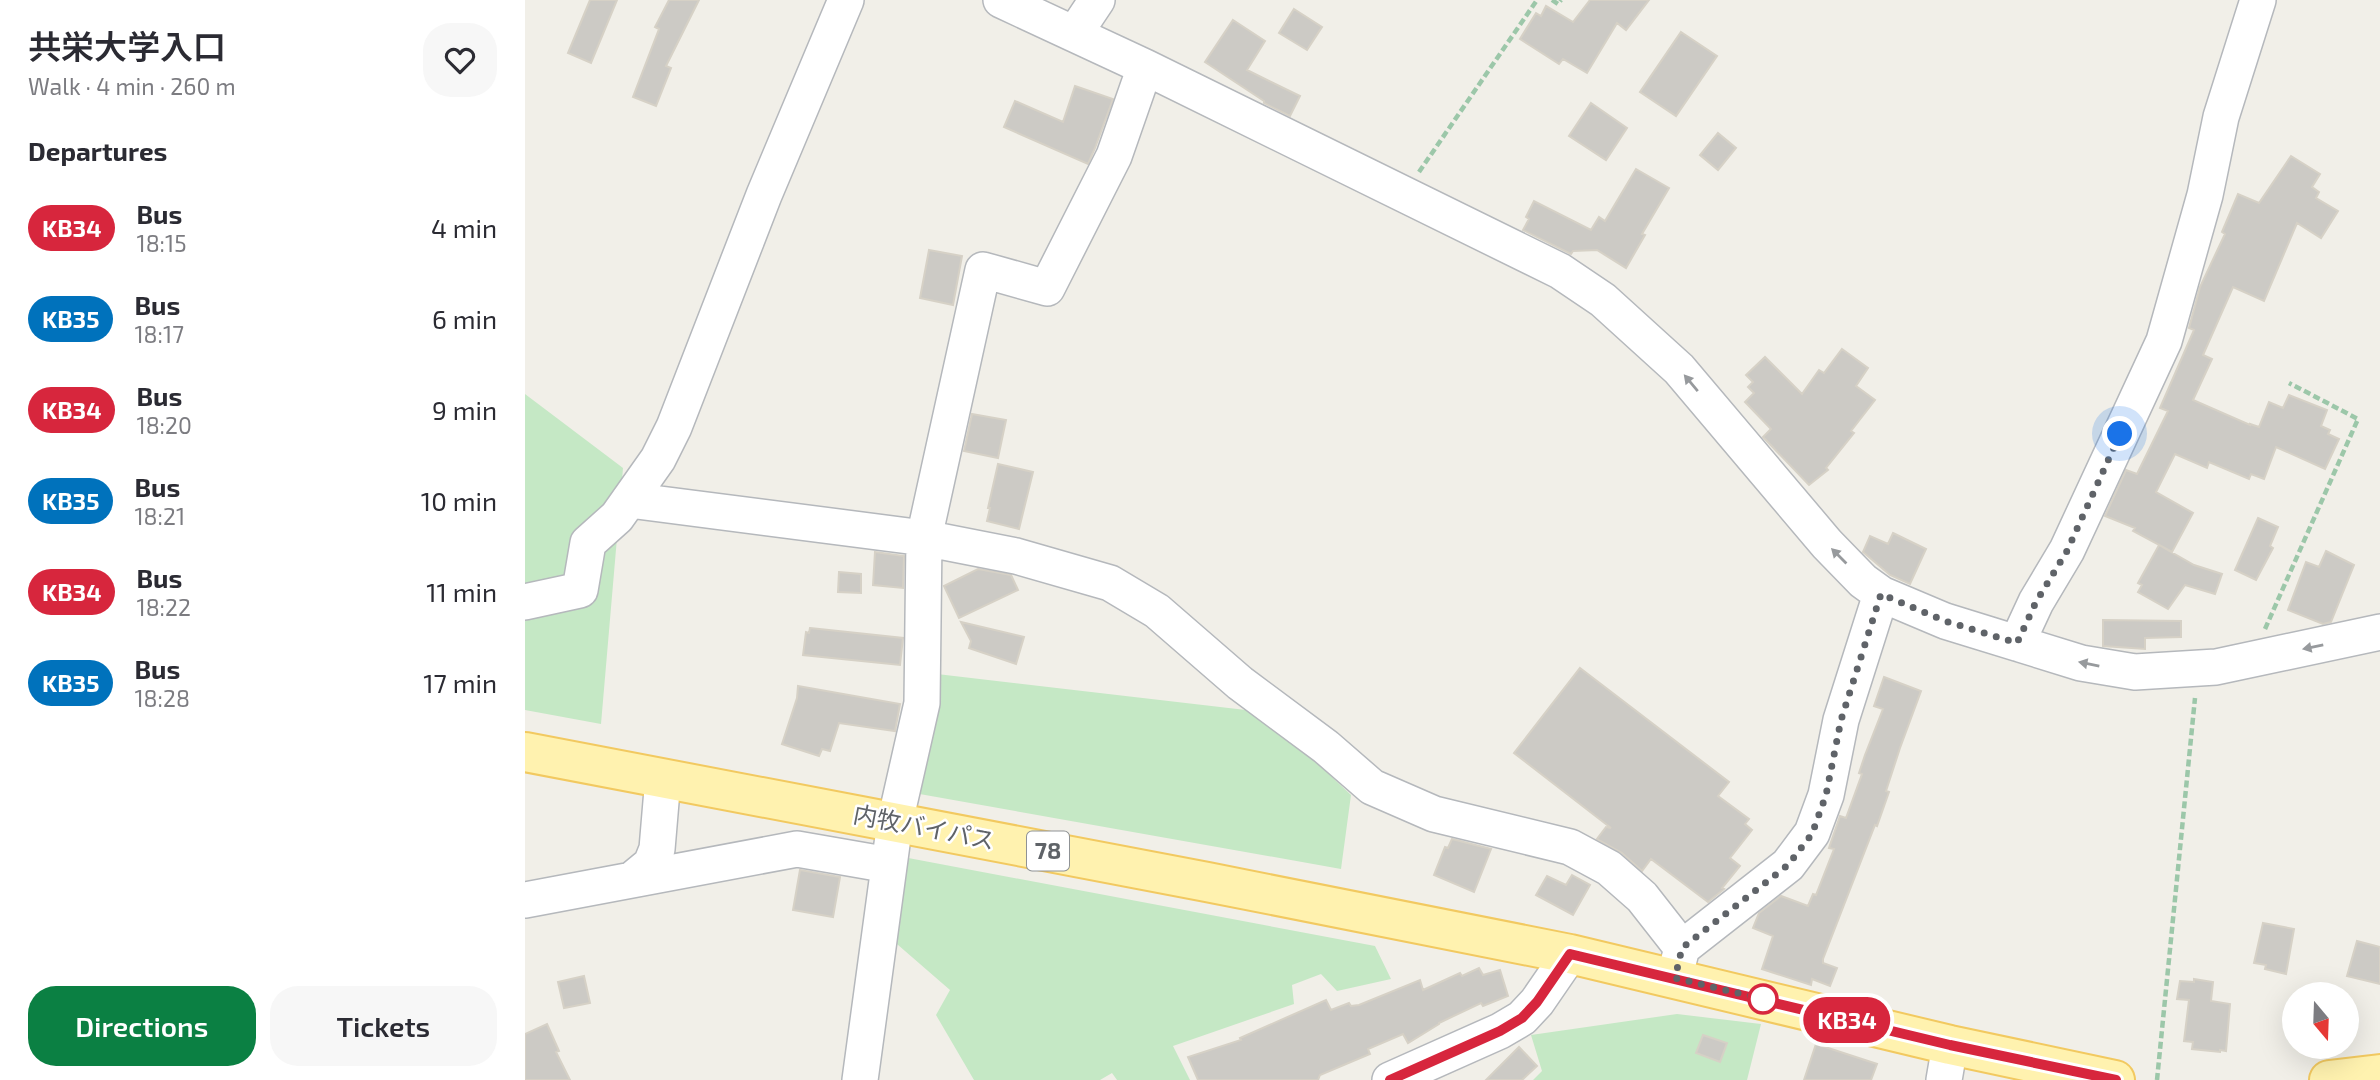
<!DOCTYPE html>
<meta charset="utf-8">
<style>
body{margin:0;font-family:"Exo 2","Noto Sans JP",sans-serif;background:#f7f7f7;color:#2b2b33;height:100vh;display:flex;flex-direction:column;font-size:26px;white-space:nowrap}
*{box-sizing:border-box;margin:0}
p{font-size:23px;color:#7c7c81}
.icon{flex:none;width:38px;height:38px;fill:none;stroke:currentColor;stroke-width:2;stroke-linecap:round;stroke-linejoin:round}
.map{position:relative;flex:1;overflow:hidden}
.details{display:flex;flex-direction:column;background:#fff;width:525px}
.details>*{flex:none}
.badge{padding:0 14px;border-radius:23px;font-size:24px;line-height:46px}
.needle{width:46px;rotate:161deg}
.controls{position:absolute;left:1757px;top:982px;display:grid;gap:14px}
.controls a{display:grid;place-items:center;width:77px;height:77px;border-radius:50%;background:#fff;box-shadow:0 7px 28px #0002;font-size:35px}
.you{position:absolute;width:35px;height:35px;margin:-18px;border:5px solid #fff;border-radius:50%;background:#1a73e8;box-shadow:0 0 0 10px #1a73e833}
.map>.badge{position:absolute;translate:-50% -50%;box-shadow:0 0 0 4px #fff}
h2{padding:0 28px;font-size:26px;line-height:63px}
.round{display:grid;place-items:center;flex:none;width:74px;height:74px;border-radius:28px;background:#f7f7f7}
.overview{display:flex;align-items:center;justify-content:space-between;height:119px;padding:0 28px}
h1{font-size:33px;font-weight:600;line-height:52px}
.button{display:flex;gap:14px;margin-top:auto;padding:14px 28px}
.button a{flex:1;height:80px;border-radius:28px;background:#0b8043;color:#fff;font-size:28px;font-weight:600;line-height:80px;text-align:center}
.button a+a{background:#f7f7f7;color:#2b2b33}
ul{padding:0;list-style:none}
li{display:flex;align-items:center;gap:21px;height:91px;padding:0 28px}
li div{flex:1}
li b{display:block;font-size:26px}
li em{font-style:normal}
li .badge{min-width:77px;font-weight:700;text-align:center}
main{display:flex;flex:1;min-height:0}
.map>svg:first-child{display:block}
.green{fill:#c5e8c5}
.building{fill:#cccac5;stroke:#d6d1c6;stroke-width:2}
.lines{fill:none;stroke-linecap:round;stroke-linejoin:round}
.minor-casing{stroke:#b5b8bc;stroke-width:38}
.major-casing{stroke:#f2c960;stroke-width:42}
.path{stroke:#9cc7a9;stroke-width:4.5;stroke-dasharray:7 3.5;stroke-linecap:butt}
.minor{stroke:#fff;stroke-width:35}
.major{stroke:#fff2af;stroke-width:38}
.oneway{fill:#979a9d}
.line-casing{stroke:#fff;stroke-width:16}
.line{stroke:#d7263d;stroke-width:10}
.walk{stroke:#5f6368;stroke-width:7;stroke-dasharray:0 12.6}
.stop-dot{fill:#fff;stroke:#d7263d;stroke-width:3.5}
.labels{text-anchor:middle;stroke-width:5;stroke-linejoin:round;paint-order:stroke}
.shield{fill:#fff;stroke:#8f9295;stroke-width:2}
.shield-label{font-size:23px;font-weight:bold;fill:#5f6368}
.street-label{font-size:24px;fill:#5f6368;stroke:#fff}
</style>
<main>
<section class="details">
<div class="overview"><div><h1>共栄大学入口</h1><p>Walk · 4 min · 260 m</p></div><a class="round"><svg class="icon" aria-label="heart" viewBox="0 0 24 24"><path d="M12 20l-8-8c-3-5 5-10 8-4 3-6 11-1 8 4z"/></svg></a></div>
<h2>Departures</h2>
<ul>
<li><span class="badge" style="background:#d7263d;color:#fff">KB34</span><div><b>Bus</b><p>18:15</p></div><em>4 min</em></li>
<li><span class="badge" style="background:#0072bc;color:#fff">KB35</span><div><b>Bus</b><p>18:17</p></div><em>6 min</em></li>
<li><span class="badge" style="background:#d7263d;color:#fff">KB34</span><div><b>Bus</b><p>18:20</p></div><em>9 min</em></li>
<li><span class="badge" style="background:#0072bc;color:#fff">KB35</span><div><b>Bus</b><p>18:21</p></div><em>10 min</em></li>
<li><span class="badge" style="background:#d7263d;color:#fff">KB34</span><div><b>Bus</b><p>18:22</p></div><em>11 min</em></li>
<li><span class="badge" style="background:#0072bc;color:#fff">KB35</span><div><b>Bus</b><p>18:28</p></div><em>17 min</em></li>
</ul>
<div class="button"><a>Directions</a><a>Tickets</a></div>
</section>
<div class="map">
<svg width="1855" height="1080" viewBox="0 0 1855 1080">
<rect width="100%" height="100%" fill="#f1efe8"/>
<path class="green" d="M0 394 98 468 76 724 0 710Z
M412 674 738 712 826 795 816 869 389 793Z
M378 857 850 946 866 979 812 991 796 974 767 985 769 1004 648 1046 665 1080H592L587 1073 575 1080H449L411 1015 425 990 365 938Z
M1152 1014 1236 1024 1222 1080H1008L1017 1071 1006 1035Z"/>
<path class="building" d="M65 0H92L66 63 43 53Z
M144 0H174L141 66 146 68 131 106 108 97 134 29 130 27Z
M1065 0H1124L1101 30 1092 23 1062 73 1038 59 1034 64 995 39 1011 13 1016 16 1021 6 1048 22Z
M769 9 797 27 782 50 754 33Z
M708 20 740 41 722 70 775 96 765 116 739 103V101L680 62Z
M1156 32 1192 56 1151 116 1115 92Z
M550 86 588 99 570 148 563 164 479 127 490 101 538 122Z
M1066 103 1102 128 1081 160 1044 136Z
M1193 133 1211 148 1193 170 1175 155Z
M1766 156 1795 174 1787 187 1794 192 1791 198 1813 211 1796 238 1772 223 1739 301 1708 287 1678 355 1687 359 1668 400 1725 425V424L1734 427 1744 402 1758 408 1764 395 1802 410 1796 426 1805 430 1803 434 1814 439 1800 469 1751 447 1739 479 1726 474 1724 479 1684 462 1682 468 1650 454 1631 492 1668 513 1647 552 1608 531 1610 528 1580 516 1601 470 1612 474 1643 411 1635 408 1669 330 1664 328 1675 287 1700 234 1697 232 1713 194 1734 203Z
M1111 169 1144 188 1117 234 1120 235 1101 268 1072 250 1048 251 1046 254 998 230 1004 219 1001 217 1009 201 1066 230 1074 217 1080 221Z
M404 250 437 256 428 305 395 298Z
M1317 349 1343 368 1331 386 1350 400 1326 431 1329 433 1301 468 1303 470 1284 485 1238 437 1246 429 1220 402 1229 393 1223 387 1228 382 1221 375 1240 357 1277 394 1294 370 1299 373Z
M447 414 481 420 473 458 439 451Z
M473 464 508 472 494 529 462 521 465 508H463Z
M1733 518 1753 527 1745 546 1748 548 1731 580 1710 570Z
M1368 533 1401 549 1385 584 1365 575 1338 552 1345 536 1363 544Z
M1634 545 1669 565 1697 574 1690 594 1660 585 1643 609 1613 592 1617 585 1613 583Z
M1801 551 1829 565 1806 622 1798 624 1763 610 1781 562 1794 567Z
M350 552 379 556 378 588 348 585Z
M453 569 486 575 493 590 434 618 419 586Z
M314 572 336 574V593L313 592Z
M1578 620 1656 621V637L1620 638V649L1578 646Z
M436 622 499 637 491 664 444 648 446 641Z
M285 628 378 638 375 665 278 655 281 632 284 633Z
M1055 668 1204 782 1193 796 1224 819 1220 824 1227 830 1205 858 1215 866 1197 888 1199 889 1183 902 1126 859 1117 871 1097 853 1072 839 1081 827 1086 828 989 753Z
M1359 677 1396 691 1375 748 1361 791 1364 792 1352 826 1350 825 1298 959V963L1312 968 1305 986 1287 979 1286 985 1237 969 1248 936 1228 928 1234 913 1256 896 1283 906 1288 894 1291 895 1309 849 1304 848 1315 816 1321 818 1337 774 1334 773 1340 755 1358 709 1349 706Z
M273 686 375 704 370 731 314 723 305 751 297 749 294 756 257 744 272 698Z
M927 839 966 849 949 892 909 875 920 847 923 848Z
M275 870 315 877 308 917 268 910Z
M1047 875 1065 885 1048 915 1011 895 1022 876 1041 885Z
M1738 923 1769 929 1761 974 1740 969 1741 965 1729 963Z
M1832 941 1855 947V984L1822 976Z
M954 968 958 975 975 970 983 996 958 1006 956 1003 914 1023V1024L883 1043 878 1034 843 1049 845 1054 795 1075 793 1080H673L663 1057 716 1040 715 1038 801 1000 806 1010 824 1003 826 1006 834 1005 895 980 898 990 935 973 937 976Z
M59 976 65 1003 39 1008 33 982Z
M1669 979 1688 982 1686 1001 1705 1004 1701 1051 1695 1050V1052L1667 1049 1668 1042 1659 1041 1664 1000 1652 999 1655 981 1669 982Z
M22 1024 34 1051 31 1052 45 1080H0V1034Z
M1178 1035 1202 1043 1195 1062 1171 1053Z
M1291 1044 1352 1064 1346 1080H1279Z
M994 1047 1012 1066 997 1080H961Z"/>
<g class="lines">
<defs>
<path id="minor" d="M476 0 620 67 1035 271 1078 300 1154 369 1302 544 1338 581 1356 594 1420 621 1556 663 1610 672 1691 667 1855 632
M550 33 572 0
M104 500 399 538 491 556 585 583 632 611 715 683 801 747 847 787 909 814 1045 847 1084 868 1117 897 1157 948
M0 602 55 590 63 543 92 517 133 459 149 427 239 195 321 0
M1492 643 1511 602 1542 550 1639 341 1680 195 1696 117 1733 0
M109 878 126 864 132 849 138 778
M0 900 272 849 364 865
M1151 971 1157 948 1263 865 1287 833 1301 795 1316 720 1356 594
M335 1080 370 822 397 703 399 538 458 270 522 288 589 156 620 67
M865 1080 975 1031 997 1018 1012 1002 1045 954
M1419 1080 1425 1045"/>
<path id="major" d="M0 752 682 882 1045 954 1425 1045 1590 1080
M1804 1080 1855 1074"/>
</defs>
<use href="#minor" class="minor-casing"/>
<use href="#major" class="major-casing"/>
<path class="path" d="M1027 0 1033 4 1036 0
M894 172 1012 0
M1740 629 1833 419 1764 383
M1632 1080 1670 698"/>
<use href="#minor" class="minor"/>
<use href="#major" class="major"/>
</g>
<defs><path id="oneway-solid" d="M-6-.8H1V-3.2L6.5 0L1 3.2V.8H-6Z" transform="scale(1.75)"/></defs>
<g class="oneway">
<use href="#oneway-solid" transform="translate(1166 383) rotate(-130)"/>
<use href="#oneway-solid" transform="translate(1314 556) rotate(-135)"/>
<use href="#oneway-solid" transform="translate(1788 647) rotate(168)"/>
<use href="#oneway-solid" transform="translate(1564 664) rotate(-169)"/>
</g>
<g class="lines">
<defs>
<path id="line" d="M865 1080 975 1031 997 1018 1012 1002 1045 954 1425 1045 1591 1080"/>
</defs>
<use href="#line" class="line-casing"/>
<use href="#line" class="line"/>
<path class="walk" d="M1238 999 1250 1002 1150 978 1157 948 1263 865 1287 834 1301 795 1316 720 1356 594 1420 621 1492 643 1511 602 1542 551 1595 434"/>
</g>
<circle class="stop-dot" cx="1238" cy="999" r="14"/>
<g class="labels">
<rect class="shield" x="502" y="831.5" width="42" height="39" rx="5"/>
<g class="shield-label">
<text x="523" y="859">78</text>
</g>
<g class="street-label">
<text transform="translate(399 828) rotate(11)" y="8">内牧バイパス</text>
</g>
</g>
</svg>
<div class="controls">
<a><svg class="needle" viewBox="-14 -14 28 28"><path d="M0-13l5 13h-10z" fill="#e53935"/><path d="M0 13l5-13h-10z" fill="#7c7c81"/></svg></a>
</div>
<div class="you" style="left:1595px;top:434px"></div>
<b class="badge" style="left:1322px;top:1020px;background:#d7263d;color:#fff">KB34</b>
</div>
</main>
